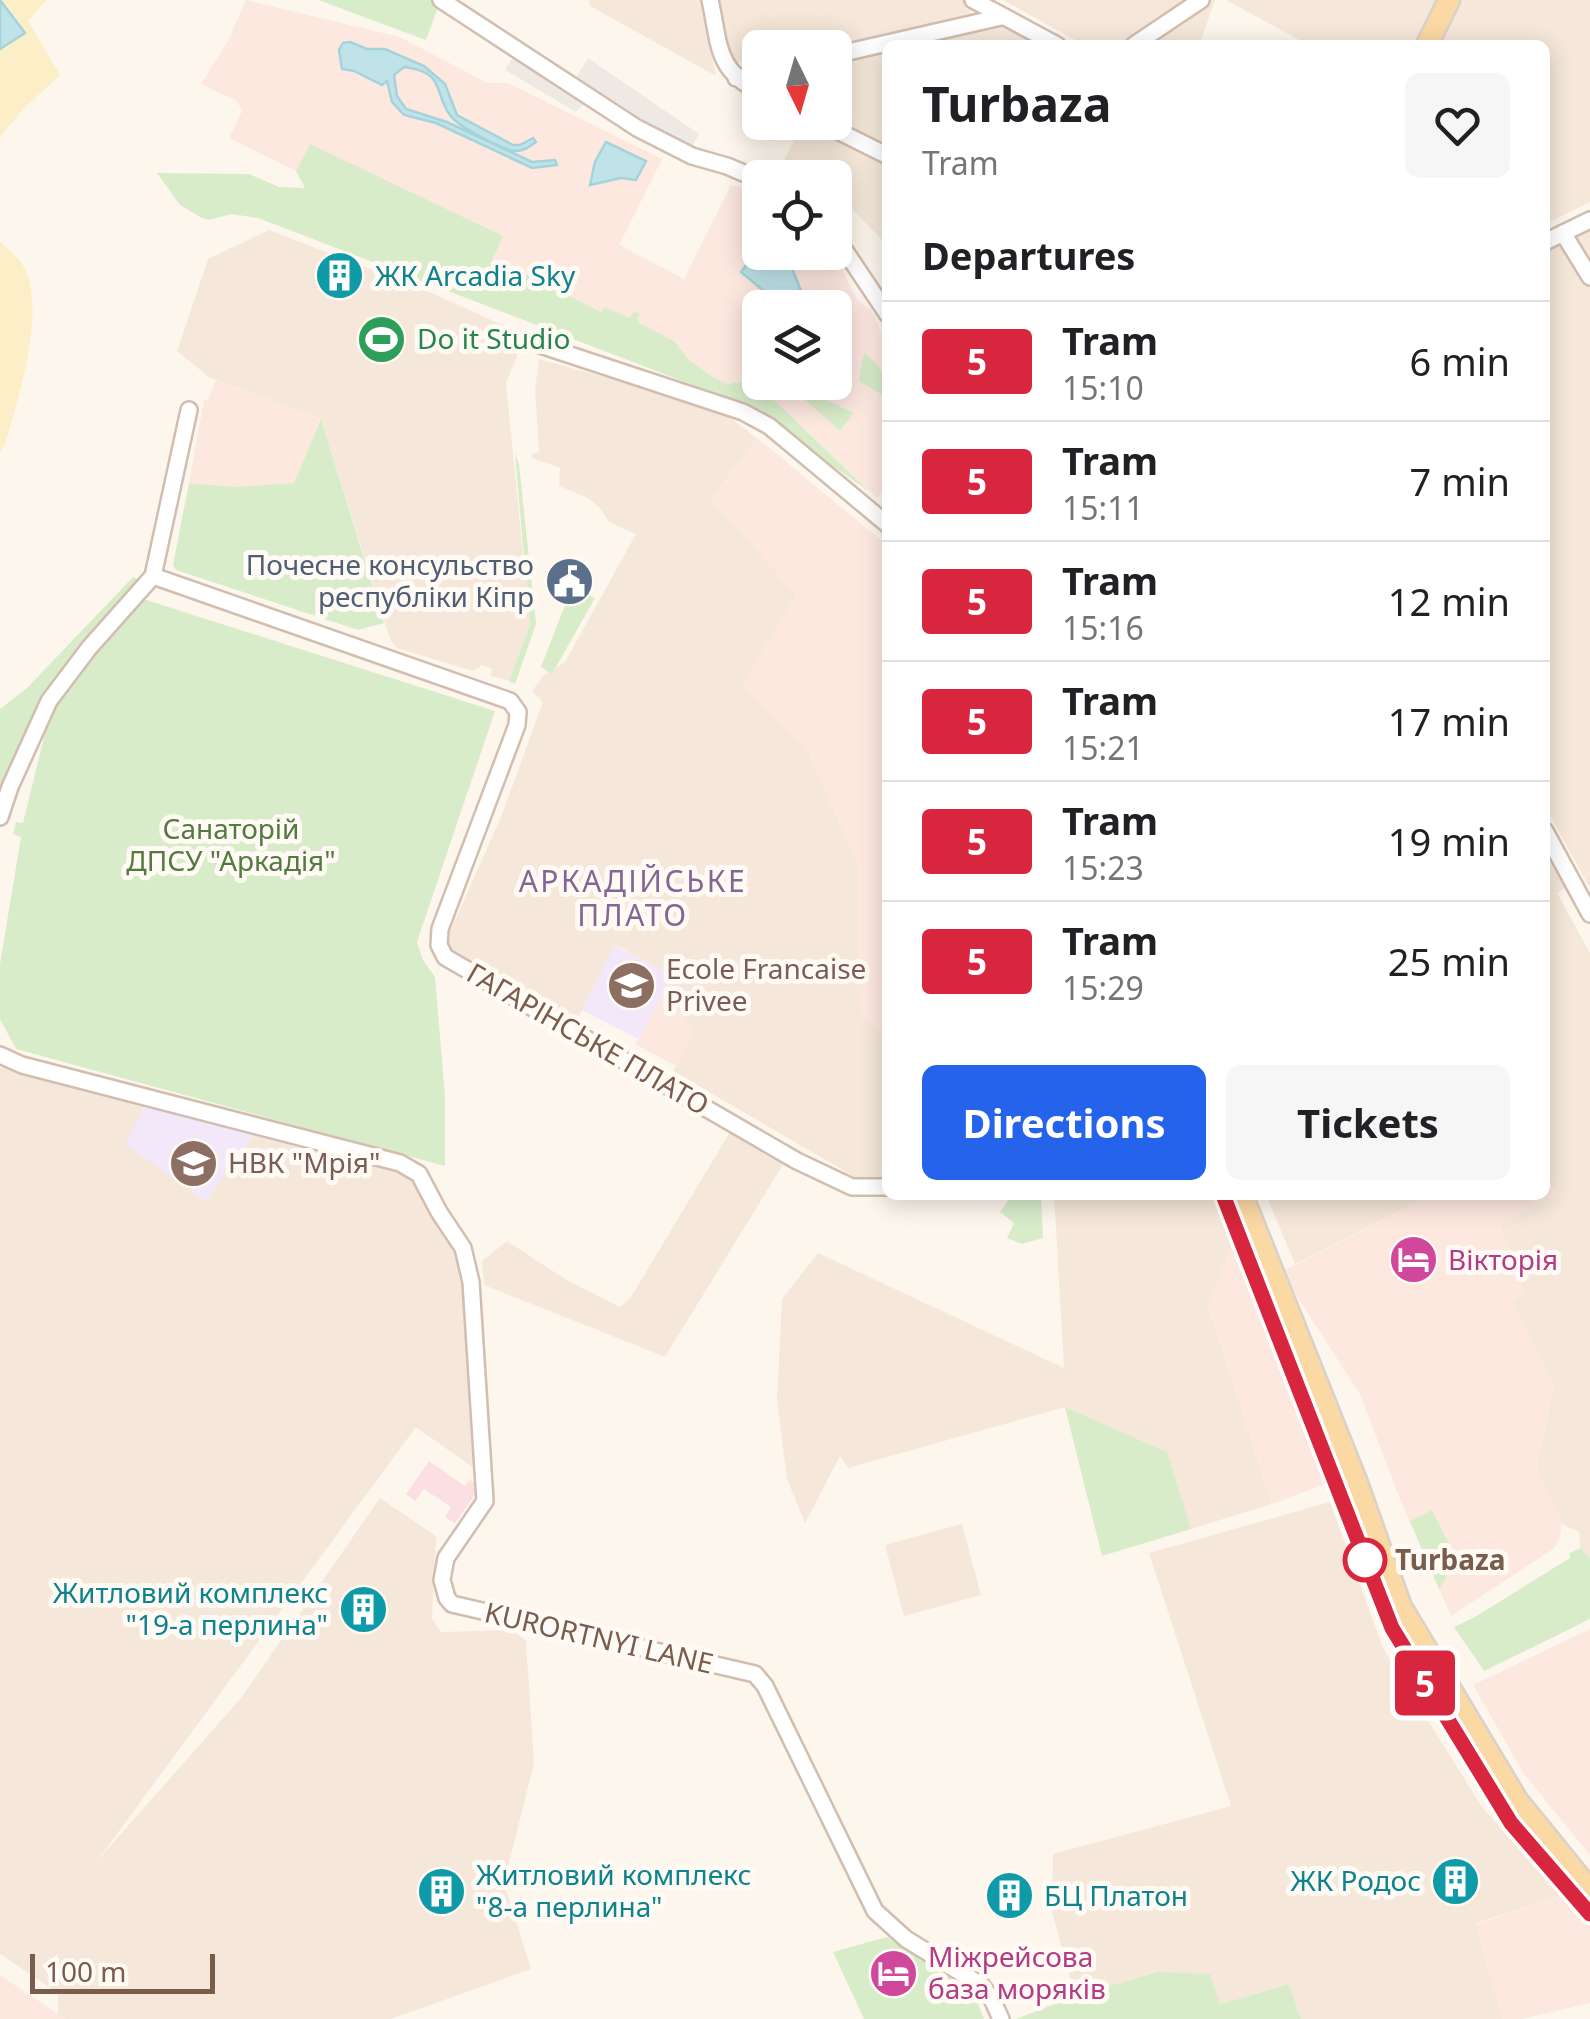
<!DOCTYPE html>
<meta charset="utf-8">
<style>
body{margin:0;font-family:"Noto Sans",sans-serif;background:#f6f6f6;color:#202124;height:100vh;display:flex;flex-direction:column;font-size:38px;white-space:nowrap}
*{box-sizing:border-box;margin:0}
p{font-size:32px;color:#757577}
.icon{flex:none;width:55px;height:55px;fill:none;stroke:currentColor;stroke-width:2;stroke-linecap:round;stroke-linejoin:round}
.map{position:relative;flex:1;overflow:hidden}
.sheet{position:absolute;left:882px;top:40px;width:668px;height:1160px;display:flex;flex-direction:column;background:#fff;border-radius:15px;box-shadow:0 5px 25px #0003}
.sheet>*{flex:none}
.badge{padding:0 20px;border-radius:8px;font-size:35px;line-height:65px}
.needle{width:65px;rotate:175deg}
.tools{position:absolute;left:742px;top:30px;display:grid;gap:20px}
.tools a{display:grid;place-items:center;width:110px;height:110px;border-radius:15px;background:#fff;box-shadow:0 5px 25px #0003;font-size:50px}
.scale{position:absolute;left:30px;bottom:25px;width:185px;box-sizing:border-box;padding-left:10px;border:5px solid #7a5c4d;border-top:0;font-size:28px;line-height:35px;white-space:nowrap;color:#7a5c4d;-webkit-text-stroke:8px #fffaf3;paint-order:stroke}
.map>.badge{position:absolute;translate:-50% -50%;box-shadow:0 0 0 5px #fff}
h2{padding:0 40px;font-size:38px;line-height:90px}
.round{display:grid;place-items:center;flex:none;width:105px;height:105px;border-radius:15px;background:#f6f6f6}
.overview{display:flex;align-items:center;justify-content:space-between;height:170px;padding:0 40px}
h1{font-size:48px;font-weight:700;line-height:75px}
.button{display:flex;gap:20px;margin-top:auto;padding:20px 40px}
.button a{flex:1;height:115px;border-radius:15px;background:#2563eb;color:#fff;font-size:40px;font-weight:700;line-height:115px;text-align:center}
.button a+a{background:#f6f6f6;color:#202124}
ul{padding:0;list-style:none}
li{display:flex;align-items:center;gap:30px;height:120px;padding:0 40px;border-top:2px solid #e0e0e0}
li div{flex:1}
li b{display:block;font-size:38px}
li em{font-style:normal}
li .badge{min-width:110px;font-weight:700;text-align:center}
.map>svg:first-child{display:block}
.residential{fill:#f5e8da}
.commercial{fill:#fde8e0;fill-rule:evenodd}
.industrial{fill:#efe9e4}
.education{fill:#f3e8fa}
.medical{fill:#fbdfe3}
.green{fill:#d8ecc9}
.sand{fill:#fcefc7}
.water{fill:#bfe3e8;stroke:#a5d3da;stroke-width:2.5}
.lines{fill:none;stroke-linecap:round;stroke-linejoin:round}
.minor-casing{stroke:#d1beb0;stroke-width:20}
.major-casing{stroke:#dad1cd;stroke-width:25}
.minor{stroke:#fff;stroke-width:15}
.major{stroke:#fbd9a5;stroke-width:20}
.tram{stroke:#b9a8c9;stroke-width:2.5}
.line-casing{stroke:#fff;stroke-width:22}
.line{stroke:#d7263d;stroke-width:15}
.stop-dot{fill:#fff;stroke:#d7263d;stroke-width:5}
.labels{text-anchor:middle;stroke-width:10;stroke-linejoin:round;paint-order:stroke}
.culture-label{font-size:28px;fill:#0d838f;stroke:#fffaf3;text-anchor:start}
.leisure-label{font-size:28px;fill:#27864d;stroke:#fffaf3;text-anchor:start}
.service-label{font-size:28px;fill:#4e5e75;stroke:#fffaf3;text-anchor:end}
.park-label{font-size:28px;fill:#537a41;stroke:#fffaf3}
.education-label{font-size:28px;fill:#785e54;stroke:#fffaf3;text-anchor:start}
.street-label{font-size:28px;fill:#7a5c4d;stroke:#fffaf3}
.hotel-label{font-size:28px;fill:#b23c85;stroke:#fffaf3;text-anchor:start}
.stop-label{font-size:28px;font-weight:bold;fill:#7a5c4d;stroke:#fffaf3;text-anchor:start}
.neighbourhood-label{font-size:30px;letter-spacing:2.5px;fill:#846695;stroke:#fffaf3}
</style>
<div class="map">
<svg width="1590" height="2019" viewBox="0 0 1590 2019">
<rect width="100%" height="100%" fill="#fdf6ec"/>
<path class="residential" d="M589 0H701L716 76 590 6Z
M713 0H968L972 20 817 47 760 48V58L726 64Z
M1003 0H1188L1117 45H1084Z
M1209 0H1215L1199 45H1141Z
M1226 0H1439L1415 45H1309Z
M1461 0H1590V202L1545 224V45H1438Z
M998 25 1039 45H892Z
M887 46V146L835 120V56Z
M803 123 887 165V245L851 208 835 196V178L808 177 784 160Z
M1590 216V888L1545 806V235Z
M269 230 425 290 520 333V349L506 383 530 625 509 681 491 676 492 669 482 665 473 671 397 648 390 639 321 419 209 377 177 351 208 259Z
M539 359 673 396 729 417 757 438 711 499 797 595 743 685 806 746 859 867 860 1016 887 1035V1179L860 1180 673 1071 693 1035 685 1018V1009L663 994 673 976 616 945 575 1024 449 955V934L503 812 543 702 532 691 544 675 565 662 636 534 609 522 600 508 586 497 559 486 560 468 532 458V453L539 452 535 390Z
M1552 865 1565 888 1557 893 1590 953V1558L1580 1548 1579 1532 1562 1524 1536 1466 1554 1387 1512 1300 1525 1293 1499 1223 1556 1195 1545 1173V869Z
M0 1067 300 1148 340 1157 371 1160 407 1175 426 1204 459 1234 482 1474 416 1427 97 1861 241 1698 380 1498 436 1536 432 1618 441 1632 512 1630 526 1641 534 1763 504 1883 531 1969 391 2019H65L58 2014V1993L0 1954Z
M730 1132 784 1163 665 1357 484 1285 482 1261 507 1241 565 1279 620 1307 631 1297Z
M1054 1195H1215L1234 1241 1208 1305 1272 1504 1191 1529 1166 1452 1065 1407 848 1468 840 1456 805 1523 787 1479 777 1401 782 1299 818 1253 1064 1368Z
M1266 1195H1432L1295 1264Z
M1330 1502 1383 1648 1482 1807 1562 1895 1476 1923 1502 2019H1301L1289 1984 1220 2004 1157 1972 1075 1996 1052 1912 1053 1854 1231 1806 1149 1553Z
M962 1524 981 1595 904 1616 885 1545Z"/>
<path class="commercial" d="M246 0 400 37 487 83H508L662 159 619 245 684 279 731 185 760 192V252L834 253 857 300 871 310 887 344 888 461 881 494 877 498 753 380 728 384 713 377 689 360 674 341 636 322 640 315 630 319 602 312 523 272 490 263 306 188 296 171 229 138 242 111 237 101 201 84 229 39ZM760 308H835V382H760Z
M216 380 321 419 294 483 234 487 189 483 204 400H208Z
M757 438 887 545V1035L860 1017 859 867 806 746 743 685 797 595 711 499Z
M663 994 686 1009 685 1018 693 1035 676 1066 635 1044Z
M1545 1173 1557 1195 1499 1223 1525 1293 1512 1300 1554 1387 1536 1466 1562 1524 1559 1541 1553 1549 1451 1616 1401 1502 1360 1394 1281 1272 1432 1195H1545Z
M1234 1241 1328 1483 1272 1504 1208 1304Z
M1590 1629V1855L1524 1774 1473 1685Z
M1562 1895 1590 1926V2003L1522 2019H1502L1476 1924Z
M0 1975 58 2014 65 2019H0Z"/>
<path class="industrial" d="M516 52 587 100 576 112 505 70Z
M588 58 699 134 687 154 574 81Z"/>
<path class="education" d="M615 945 673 976 638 1039 582 1010Z
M145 1105 254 1135 206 1201 125 1144Z"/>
<path class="medical" d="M429 1461 465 1486 470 1480 480 1487 455 1523 445 1517 451 1507 424 1489 415 1501 406 1494Z"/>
<path class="green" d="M318 0H437L440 2 426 40Z
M310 144 503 236 491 263 523 272 601 312 605 307 629 318 634 311 640 314 637 322 674 341 689 360 713 377 728 384 753 380 870 492 762 417 729 399 258 218 231 214 209 220 202 218 180 205 157 173 249 174 279 187 305 188 296 171Z
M864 353C880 364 888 379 887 398L859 381Z
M803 389 854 413 840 431 800 395Z
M321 419 384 623 358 630 176 570 173 565 189 483 234 487 294 483Z
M515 454 519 464 536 624 515 684 509 681 530 625Z
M133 577 144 582 88 645 0 805V709L27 688Z
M572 587 595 598 552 674 541 667Z
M140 598 495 711 417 942 423 960 435 977 445 1097V1166L16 1049 0 1019V964L21 837 13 834 16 822 23 823 48 721 46 715Z
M1012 1195H1041L1043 1238 1022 1244 1007 1238 1014 1223 1000 1212Z
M1065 1407 1167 1452 1191 1529 1102 1556Z
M1432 1510 1457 1560 1439 1589 1410 1521Z
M1580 1548 1590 1558V1619L1484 1671 1454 1627 1475 1617 1570 1558V1553Z
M887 1937 974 1993 984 2019H864L833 1952Z
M1157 1972 1210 1974 1220 2004 1289 1984 1301 2019H1016L1075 1996Z"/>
<path class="sand" d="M1 0H46L28 21 60 75 24 108 0 137V49L25 33Z
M0 242C8 249 17 256 22 264 49 306 17 403 4 447L0 452Z"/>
<path class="water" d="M0 0 25 33 0 49Z
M350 42 367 49H385L424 66 445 84 457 115 513 145H520L533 138 536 142C529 147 522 152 514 151 501 149 457 126 450 115 433 92 446 72 404 67L394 75 397 96 406 109 447 122 532 162 555 160 557 165 532 168 436 123 404 115 392 102 387 81 382 85 354 71 342 69 339 50 343 43Z
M606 142 646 161 636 180 621 178 590 185 595 162Z
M760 247V252L786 253 807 306 783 307 741 272Z"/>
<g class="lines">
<defs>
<path id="minor" d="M441 0 637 128 692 156 727 166 760 180
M710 0C720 44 715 70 760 92
M973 0 1057 45
M1134 45 1201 0
M835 55 1001 17
M736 78 760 73
M820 122 888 156
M1563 233 1590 277
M835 236 888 315
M1545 242 1590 220
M510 339 531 342 743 412 769 426 888 525
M153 576 510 701 518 712 517 725 440 929 439 945 445 957 797 1161 852 1187H888
M0 817 10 787 49 701 89 648 153 576 189 410
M1545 831 1590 914
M0 1055 22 1065 400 1163 419 1174 439 1212 463 1248 471 1282 485 1501 446 1558 442 1580 447 1598 452 1604 755 1674 765 1686 875 1911 906 1939 981 1985 992 1999 1001 2019"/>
<path id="major" d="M1427 45 1449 0
M1242 1195 1357 1483 1401 1607 1517 1800 1590 1890"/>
</defs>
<use href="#minor" class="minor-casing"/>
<use href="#major" class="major-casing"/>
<use href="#minor" class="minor"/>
<use href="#major" class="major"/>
<path class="tram" d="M1223 1195 1392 1628 1511 1823 1590 1914"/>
</g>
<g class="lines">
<defs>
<path id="line" d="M1223 1195 1392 1628 1511 1823 1590 1914"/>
</defs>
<use href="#line" class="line-casing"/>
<use href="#line" class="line"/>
</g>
<defs>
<symbol id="building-disc" viewBox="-11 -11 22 22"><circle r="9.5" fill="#0f9aa8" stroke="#fffaf3"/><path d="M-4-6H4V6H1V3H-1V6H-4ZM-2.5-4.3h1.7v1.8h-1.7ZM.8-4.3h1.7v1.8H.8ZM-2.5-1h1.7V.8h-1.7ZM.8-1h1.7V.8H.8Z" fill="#fff"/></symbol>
<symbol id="stadium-disc" viewBox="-11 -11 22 22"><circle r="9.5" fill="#2e9e5b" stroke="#fffaf3"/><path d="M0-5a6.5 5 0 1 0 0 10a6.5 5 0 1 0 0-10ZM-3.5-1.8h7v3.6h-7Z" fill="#fff"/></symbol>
<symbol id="civic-disc" viewBox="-11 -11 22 22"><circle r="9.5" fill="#5c6f8a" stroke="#fffaf3"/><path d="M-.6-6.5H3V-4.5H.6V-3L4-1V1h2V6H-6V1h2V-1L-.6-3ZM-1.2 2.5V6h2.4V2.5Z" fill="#fff"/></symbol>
<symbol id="school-disc" viewBox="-11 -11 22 22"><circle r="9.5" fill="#8d6e63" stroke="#fffaf3"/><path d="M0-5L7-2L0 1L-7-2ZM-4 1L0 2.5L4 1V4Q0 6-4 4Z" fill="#fff"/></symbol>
<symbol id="hotel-disc" viewBox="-11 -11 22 22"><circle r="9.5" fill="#d1479c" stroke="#fffaf3"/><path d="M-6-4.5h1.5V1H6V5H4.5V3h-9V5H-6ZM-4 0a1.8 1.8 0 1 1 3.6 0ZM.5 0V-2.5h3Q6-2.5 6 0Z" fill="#fff"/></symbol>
</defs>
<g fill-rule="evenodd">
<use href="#building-disc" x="312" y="248" width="55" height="55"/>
<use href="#stadium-disc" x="354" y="312" width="55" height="55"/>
<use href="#civic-disc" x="542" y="554" width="55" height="55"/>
<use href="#school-disc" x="604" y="958" width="55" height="55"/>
<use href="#school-disc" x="166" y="1136" width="55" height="55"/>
<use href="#hotel-disc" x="1386" y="1232" width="55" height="55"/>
<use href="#building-disc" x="336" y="1582" width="55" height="55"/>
<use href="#building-disc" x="1428" y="1854" width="55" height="55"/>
<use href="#building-disc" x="414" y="1864" width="55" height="55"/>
<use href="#building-disc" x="982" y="1868" width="55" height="55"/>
<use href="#hotel-disc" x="866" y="1946" width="55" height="55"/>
</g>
<circle class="stop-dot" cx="1365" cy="1560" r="20"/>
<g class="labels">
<g class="culture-label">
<text x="375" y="286">ЖК Arcadia Sky</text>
<text x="328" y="1603" text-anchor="end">Житловий комплекс<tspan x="328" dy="32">"19-а перлина"</tspan></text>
<text x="476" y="1885">Житловий комплекс<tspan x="476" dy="32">"8-а перлина"</tspan></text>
<text x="1421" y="1891" text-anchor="end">ЖК Родос</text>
<text x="1044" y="1906">БЦ Платон</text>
</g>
<g class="leisure-label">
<text x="417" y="349">Do it Studio</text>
</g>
<g class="service-label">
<text x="534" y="575">Почесне консульство<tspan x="534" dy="32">республіки Кіпр</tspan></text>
</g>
<g class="park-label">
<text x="231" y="839">Санаторій<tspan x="231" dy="32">ДПСУ "Аркадія"</tspan></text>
</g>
<g class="education-label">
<text x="666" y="979">Ecole Francaise<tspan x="666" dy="32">Privee</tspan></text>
<text x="228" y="1173">НВК "Мрія"</text>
</g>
<g class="street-label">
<text transform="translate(588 1039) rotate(30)" y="10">ГАГАРІНСЬКЕ ПЛАТО</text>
<text transform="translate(599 1638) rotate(13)" y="10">KURORTNYI LANE</text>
</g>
<g class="hotel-label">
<text x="1448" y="1270">Вікторія</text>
<text x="928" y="1967">Міжрейсова<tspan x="928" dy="32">база моряків</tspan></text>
</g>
<g class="stop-label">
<text x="1395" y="1570">Turbaza</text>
</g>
<g class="neighbourhood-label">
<text x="633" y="892">АРКАДІЙСЬКЕ<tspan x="633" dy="34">ПЛАТО</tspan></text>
</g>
</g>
</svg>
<div class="tools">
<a><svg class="needle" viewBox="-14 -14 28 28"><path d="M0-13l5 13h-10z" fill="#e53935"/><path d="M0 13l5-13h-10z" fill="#757577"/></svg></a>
<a><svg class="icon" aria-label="locate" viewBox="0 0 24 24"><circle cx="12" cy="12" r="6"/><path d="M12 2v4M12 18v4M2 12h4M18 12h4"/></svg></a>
<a><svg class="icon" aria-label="layers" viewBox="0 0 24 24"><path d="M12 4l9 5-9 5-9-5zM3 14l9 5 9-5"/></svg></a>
</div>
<div class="scale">100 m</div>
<b class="badge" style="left:1425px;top:1683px;background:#d7263d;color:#fff">5</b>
<section class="sheet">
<div class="overview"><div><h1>Turbaza</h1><p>Tram</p></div><a class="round"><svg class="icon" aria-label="heart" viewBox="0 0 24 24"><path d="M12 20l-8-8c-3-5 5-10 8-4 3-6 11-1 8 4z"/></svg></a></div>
<h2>Departures</h2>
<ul>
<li><span class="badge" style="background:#d7263d;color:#fff">5</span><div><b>Tram</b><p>15:10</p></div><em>6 min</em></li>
<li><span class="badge" style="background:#d7263d;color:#fff">5</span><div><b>Tram</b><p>15:11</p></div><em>7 min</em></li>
<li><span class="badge" style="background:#d7263d;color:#fff">5</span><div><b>Tram</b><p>15:16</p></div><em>12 min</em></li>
<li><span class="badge" style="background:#d7263d;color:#fff">5</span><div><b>Tram</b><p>15:21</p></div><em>17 min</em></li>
<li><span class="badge" style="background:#d7263d;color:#fff">5</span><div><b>Tram</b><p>15:23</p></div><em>19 min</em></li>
<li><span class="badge" style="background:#d7263d;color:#fff">5</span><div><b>Tram</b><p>15:29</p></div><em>25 min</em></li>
</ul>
<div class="button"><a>Directions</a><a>Tickets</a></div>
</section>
</div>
